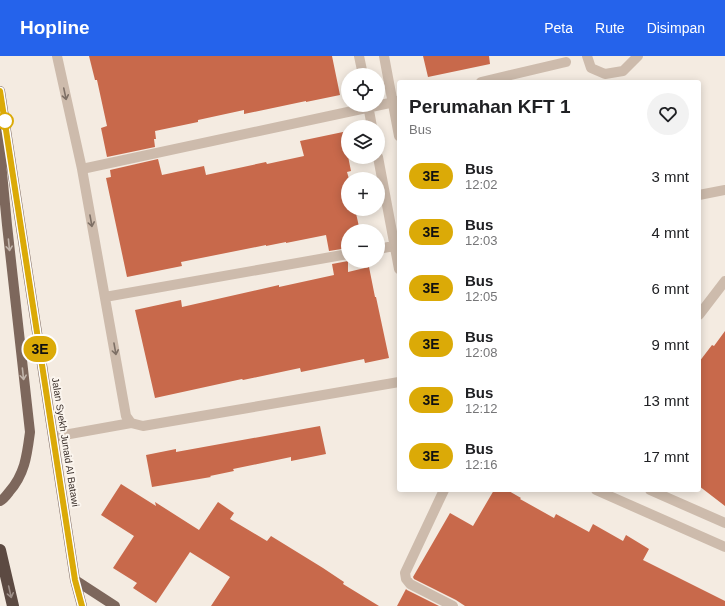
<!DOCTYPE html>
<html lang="id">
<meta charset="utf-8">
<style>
body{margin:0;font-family:Helvetica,sans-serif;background:#f2f2f2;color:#202124;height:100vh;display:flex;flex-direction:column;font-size:15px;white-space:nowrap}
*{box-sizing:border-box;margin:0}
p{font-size:13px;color:#757577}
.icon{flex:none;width:22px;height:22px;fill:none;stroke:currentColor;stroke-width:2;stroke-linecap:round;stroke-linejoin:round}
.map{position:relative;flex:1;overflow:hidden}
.sheet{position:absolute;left:397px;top:24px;width:304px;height:412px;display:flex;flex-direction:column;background:#fff;border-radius:4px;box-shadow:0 2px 10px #0003}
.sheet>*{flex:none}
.badge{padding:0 8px;border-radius:13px;font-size:14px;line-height:26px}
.buttons{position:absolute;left:341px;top:12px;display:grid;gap:8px}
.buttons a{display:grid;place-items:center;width:44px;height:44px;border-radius:50%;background:#fff;box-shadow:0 2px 10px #0003;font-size:20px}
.map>.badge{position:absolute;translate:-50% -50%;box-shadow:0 0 0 2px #fff}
.round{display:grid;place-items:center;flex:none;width:42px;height:42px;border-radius:21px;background:#f2f2f2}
.overview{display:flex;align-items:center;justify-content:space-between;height:68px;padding:0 12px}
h1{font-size:19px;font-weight:700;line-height:30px}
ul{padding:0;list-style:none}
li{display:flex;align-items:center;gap:12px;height:56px;padding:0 12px}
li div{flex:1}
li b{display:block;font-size:15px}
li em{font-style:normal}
li .badge{min-width:44px;font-weight:700;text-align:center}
header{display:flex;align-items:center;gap:24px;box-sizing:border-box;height:56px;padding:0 20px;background:#2563eb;color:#fff}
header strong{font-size:19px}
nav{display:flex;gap:22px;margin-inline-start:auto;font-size:14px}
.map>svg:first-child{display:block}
.building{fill:#c8694b}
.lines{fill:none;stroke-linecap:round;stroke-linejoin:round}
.minor{stroke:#cdbbac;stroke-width:10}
.major{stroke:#7d675c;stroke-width:10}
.highway{stroke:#5c4a42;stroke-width:12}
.oneway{stroke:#7d6f65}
.oneway2{stroke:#c2b5ac}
.oneway3{stroke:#9c8e87}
.line-casing{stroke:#fff;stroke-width:9}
.line{stroke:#dbaa07;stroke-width:6}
.stop-dot{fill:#fff;stroke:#dbaa07;stroke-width:2}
.labels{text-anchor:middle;stroke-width:4;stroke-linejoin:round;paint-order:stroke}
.street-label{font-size:10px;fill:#3b302b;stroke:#fbf5ee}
</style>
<header>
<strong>Hopline</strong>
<nav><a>Peta</a><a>Rute</a><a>Disimpan</a></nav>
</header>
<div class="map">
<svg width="725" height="550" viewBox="0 0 725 550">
<rect width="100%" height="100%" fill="#f4ebe1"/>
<path class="building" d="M89 0H332L340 39 306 46V45L244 58V54L198 64V66L155 75 156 83H154L155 91 107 101 101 72 107 70 97 24H95Z
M423 0H489L490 8 428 21Z
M343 76 351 115 347 116 349 123H348V153H355L360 175H348V192L329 195 326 179 286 187V186L266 190V189L181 206 182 210 127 221 106 122 111 121 110 114 158 103 162 119 204 110 206 119 266 106 267 108 304 100 300 85Z
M348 205V216L369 211 375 241H376L389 302 365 307 364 303 301 316 300 312 243 324 242 323 155 342 135 254 181 244 182 251 279 229V231L334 219 332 208Z
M725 275V450L699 430V306L712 289 714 290Z
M320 370 326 398 291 405V401L233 413 234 415 210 420 211 421 152 431 146 399 176 393V396Z
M121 428 156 450 155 446 199 474 218 446 234 457 230 463 267 485 271 480 323 512 344 526 343 528 379 550H211L230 521 190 496 156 547 133 532 137 527 113 512 134 480 101 459Z
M494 434H507L521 442 520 443 554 462 556 458 589 476 593 468 623 485 626 479 649 493 643 504 725 545V550H465L456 544 414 523 413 521 450 457 473 470Z
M406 533 407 534 439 550H397Z"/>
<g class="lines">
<path class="minor" d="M57 0 82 113 126 360 131 367
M359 0 363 19
M384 0 399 80
M587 0 591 12 605 18 623 15 638 0
M481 26 566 6
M368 49 372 71
M378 101 399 213
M82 113 399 45
M699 139 725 134
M378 193 399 189
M105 241 348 198
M699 259 725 225
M53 381 131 367 143 370 399 326
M444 434 405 517 406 523 410 528 453 550
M596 434 725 491
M650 434 725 467"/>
<path class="major" d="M0 35 75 524 82 550
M0 445C4 443 6 440 9 436 25 418 27 399 30 376L7 169 1 106 0 68
M75 524 115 550"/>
<path class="highway" d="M0 494 13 550"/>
</g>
<defs><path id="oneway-shaft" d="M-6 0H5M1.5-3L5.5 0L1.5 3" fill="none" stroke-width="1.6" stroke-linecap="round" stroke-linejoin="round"/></defs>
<g class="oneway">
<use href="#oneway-shaft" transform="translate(65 38) rotate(78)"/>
<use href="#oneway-shaft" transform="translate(91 165) rotate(80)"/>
<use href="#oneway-shaft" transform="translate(115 293) rotate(80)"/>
</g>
<g class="oneway2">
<use href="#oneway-shaft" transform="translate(9 189) rotate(84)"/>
<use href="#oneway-shaft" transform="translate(23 318) rotate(84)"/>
</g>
<use class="oneway3" href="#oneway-shaft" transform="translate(10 536) rotate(77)"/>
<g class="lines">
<defs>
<path id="line" d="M0 35 75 524 82 550"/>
</defs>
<use href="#line" class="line-casing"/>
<use href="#line" class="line"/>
</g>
<circle class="stop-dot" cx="5" cy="65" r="8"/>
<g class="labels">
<g class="street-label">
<text transform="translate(66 386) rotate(81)" y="4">Jalan Syekh Junaid Al Batawi</text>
</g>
</g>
</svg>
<div class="buttons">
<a><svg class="icon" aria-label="locate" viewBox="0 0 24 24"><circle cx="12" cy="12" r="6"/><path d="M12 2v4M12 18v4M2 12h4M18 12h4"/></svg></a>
<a><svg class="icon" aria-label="layers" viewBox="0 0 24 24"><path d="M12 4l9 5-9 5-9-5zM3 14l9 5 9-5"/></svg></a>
<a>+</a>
<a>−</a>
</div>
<b class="badge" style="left:40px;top:293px;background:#dbaa07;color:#111">3E</b>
<section class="sheet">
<div class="overview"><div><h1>Perumahan KFT 1</h1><p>Bus</p></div><a class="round"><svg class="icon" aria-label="heart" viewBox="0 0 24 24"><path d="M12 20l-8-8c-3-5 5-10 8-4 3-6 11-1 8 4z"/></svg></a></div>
<ul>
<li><span class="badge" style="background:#dbaa07;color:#111">3E</span><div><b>Bus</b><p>12:02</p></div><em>3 mnt</em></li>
<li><span class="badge" style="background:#dbaa07;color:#111">3E</span><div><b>Bus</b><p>12:03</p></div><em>4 mnt</em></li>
<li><span class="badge" style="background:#dbaa07;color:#111">3E</span><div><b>Bus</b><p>12:05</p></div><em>6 mnt</em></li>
<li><span class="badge" style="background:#dbaa07;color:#111">3E</span><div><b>Bus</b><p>12:08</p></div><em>9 mnt</em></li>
<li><span class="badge" style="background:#dbaa07;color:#111">3E</span><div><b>Bus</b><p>12:12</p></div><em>13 mnt</em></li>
<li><span class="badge" style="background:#dbaa07;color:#111">3E</span><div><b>Bus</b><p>12:16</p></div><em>17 mnt</em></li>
</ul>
</section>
</div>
